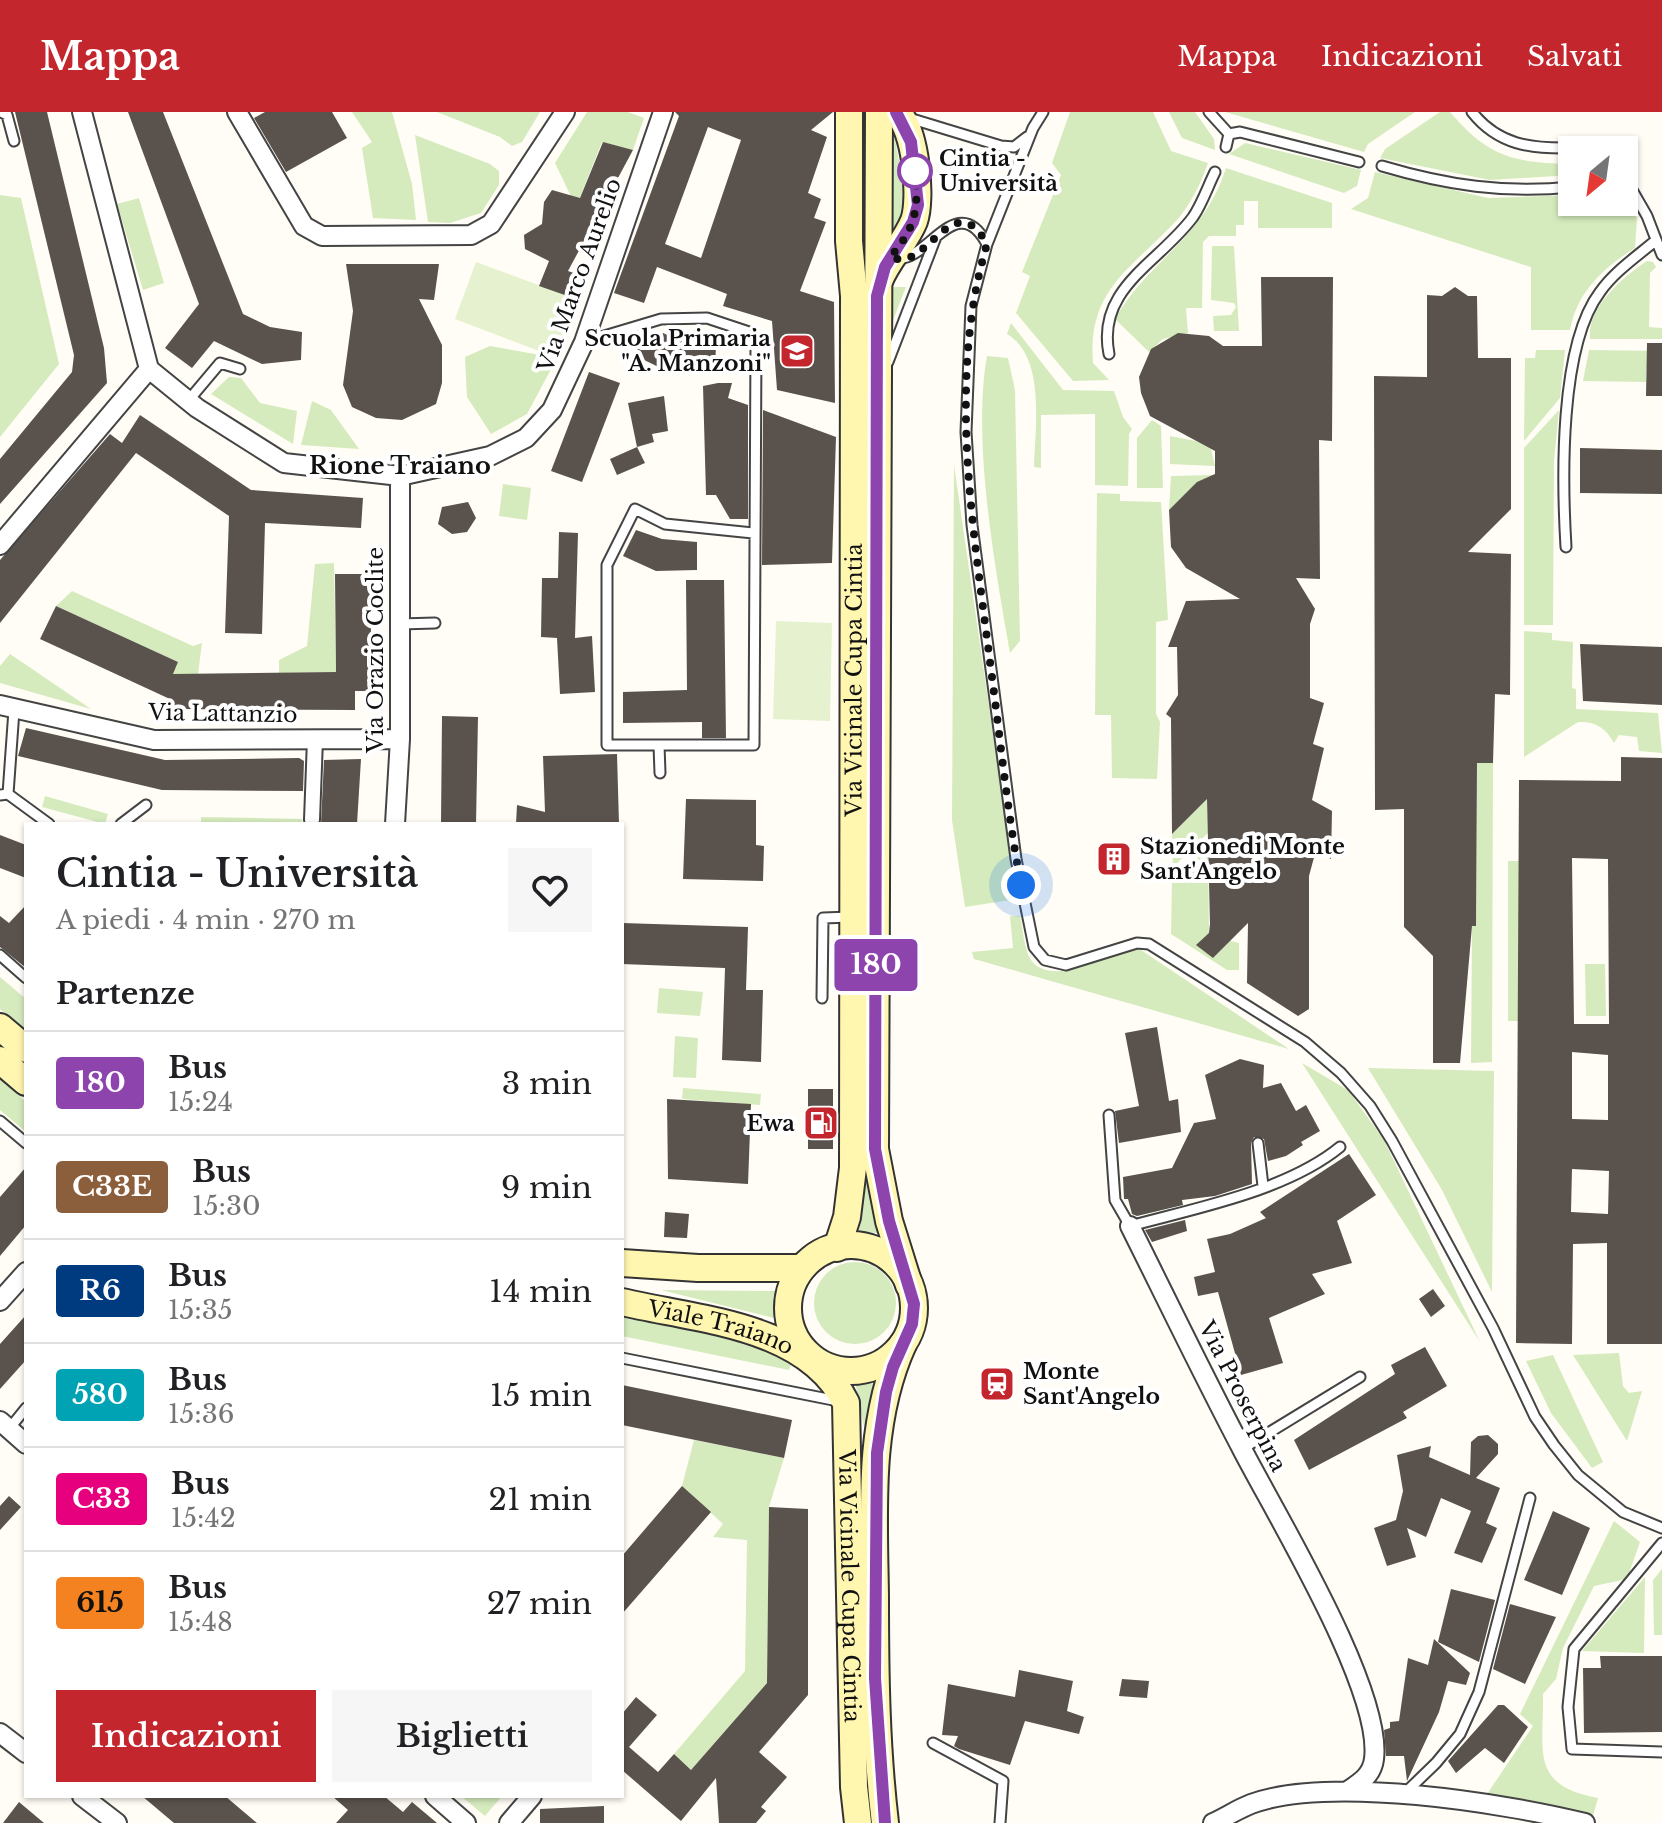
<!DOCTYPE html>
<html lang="it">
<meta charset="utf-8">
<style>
body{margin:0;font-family:"Libre Baskerville",serif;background:#f6f6f6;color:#202124;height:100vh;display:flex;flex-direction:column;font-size:30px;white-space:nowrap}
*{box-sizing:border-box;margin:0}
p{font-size:26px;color:#757577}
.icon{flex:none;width:44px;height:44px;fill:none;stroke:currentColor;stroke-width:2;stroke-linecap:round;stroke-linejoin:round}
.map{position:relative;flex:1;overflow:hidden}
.drawer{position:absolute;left:24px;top:710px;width:600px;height:976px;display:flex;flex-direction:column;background:#fff;border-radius:0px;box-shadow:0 2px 6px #0004}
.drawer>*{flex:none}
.badge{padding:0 16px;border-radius:6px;font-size:28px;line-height:52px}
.needle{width:52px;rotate:209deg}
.buttons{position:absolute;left:1558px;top:24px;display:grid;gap:16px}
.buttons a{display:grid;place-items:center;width:80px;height:80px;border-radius:0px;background:#fff;box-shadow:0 2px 6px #0004;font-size:40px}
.you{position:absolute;width:40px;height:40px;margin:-20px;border:6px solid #fff;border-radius:50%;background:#1a73e8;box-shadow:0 0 0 12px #1a73e833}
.map>.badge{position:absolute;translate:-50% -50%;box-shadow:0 0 0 4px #fff}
h2{padding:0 32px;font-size:30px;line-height:72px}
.round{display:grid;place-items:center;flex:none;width:84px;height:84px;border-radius:0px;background:#f6f6f6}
.headline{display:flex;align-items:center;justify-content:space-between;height:136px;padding:0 32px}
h1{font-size:38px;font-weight:600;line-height:60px}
.cta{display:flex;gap:16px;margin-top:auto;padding:16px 32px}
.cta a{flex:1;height:92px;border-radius:0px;background:#c4262e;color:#fff;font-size:32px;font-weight:600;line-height:92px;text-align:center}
.cta a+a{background:#f6f6f6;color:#202124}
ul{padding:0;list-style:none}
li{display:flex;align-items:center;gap:24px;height:104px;padding:0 32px;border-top:2px solid #e0e0e0}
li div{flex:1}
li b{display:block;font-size:30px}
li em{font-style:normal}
li .badge{min-width:88px;font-weight:700;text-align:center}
header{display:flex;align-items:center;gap:48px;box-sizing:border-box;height:112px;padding:0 40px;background:#c4262e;color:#fff}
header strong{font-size:38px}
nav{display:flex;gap:44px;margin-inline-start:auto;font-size:28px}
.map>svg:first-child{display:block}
.green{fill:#d5ebbd}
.pitch{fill:#e6f2cf}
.building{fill:#5a524d;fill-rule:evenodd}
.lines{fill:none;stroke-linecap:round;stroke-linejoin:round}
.service-casing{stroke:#444;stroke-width:13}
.pedestrian-casing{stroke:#444;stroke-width:18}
.minor-casing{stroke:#444;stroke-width:22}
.secondary-casing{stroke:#333;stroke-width:30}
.service{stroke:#fff;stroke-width:9}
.pedestrian{stroke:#fff;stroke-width:14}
.minor{stroke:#fff;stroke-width:18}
.secondary{stroke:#fff6b0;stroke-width:26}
.line-casing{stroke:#fff;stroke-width:18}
.line{stroke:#8e44ad;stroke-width:12}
.walk{stroke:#111;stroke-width:8;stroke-dasharray:0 14.4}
.stop-dot{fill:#fff;stroke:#8e44ad;stroke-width:4}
.labels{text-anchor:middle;stroke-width:8;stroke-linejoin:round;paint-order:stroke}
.stop-label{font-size:22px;font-weight:bold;fill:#111;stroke:#fff;text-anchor:start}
.street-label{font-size:22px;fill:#111;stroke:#fff}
.poi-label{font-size:22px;font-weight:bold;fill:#111;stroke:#fff;text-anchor:end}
.neighbourhood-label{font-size:24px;font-weight:bold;fill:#111;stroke:#fff}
</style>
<header>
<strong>Mappa</strong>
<nav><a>Mappa</a><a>Indicazioni</a><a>Salvati</a></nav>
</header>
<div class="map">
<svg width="1662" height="1711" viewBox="0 0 1662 1711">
<rect width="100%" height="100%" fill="#fffdf5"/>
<path class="green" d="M352 0H392L412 72 416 108 373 106 362 36 372 30Z
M437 0H540L522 30 512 34 500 25Z
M587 0H628L644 6 633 38 602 30 576 95 555 51Z
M1070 0H1153L1171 39 1208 51C1201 71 1190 94 1175 110 1131 157 1087 178 1093 251L1109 268 1073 269 1016 201 1030 164 1022 160 1061 63 1052 51Z
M1169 0H1195L1214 27 1215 38 1182 26Z
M1225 0H1415L1368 32 1364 40Z
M1440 0H1450C1488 45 1514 51 1572 52V63L1490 68 1380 46 1385 37Z
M893 17 908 97 891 119Z
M415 23 490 52 499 59V73L481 101 450 111 428 110Z
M1245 31 1361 58 1357 74 1344 81 1229 42Z
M1226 56 1332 91V116H1258V89H1244V113H1236V124H1209L1203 130 1202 196H1186L1188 221 1163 227 1149 240 1115 207C1149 147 1203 128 1226 56Z
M1375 60 1488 86 1572 83V90H1624V84L1637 106 1635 136C1603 156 1577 180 1570 218H1531V155L1351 97 1368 86Z
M0 83 21 86 59 252 0 325Z
M139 86 164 171 143 178 117 92Z
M1212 134H1234L1239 219H1214L1213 204 1231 203 1236 195 1234 191 1211 188Z
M1647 149 1653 150 1656 155 1650 161 1649 215 1662 216V227H1590C1587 195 1623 165 1647 149Z
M891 175H906L888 221Z
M1011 211 1063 278 1114 279 1123 305 1132 317 1129 322 1128 374 1095 373V302L1041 303V356L1034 355C1035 316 1046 245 1007 222Z
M490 234 557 246 527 302 491 322 467 285 465 245Z
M1536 238H1565L1560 286 1524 329 1525 246H1535Z
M1589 238 1662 239V257H1646V270L1583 269Z
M987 244 1008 246 1015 278 1020 529 1010 541C995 456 972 328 987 244Z
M229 265 241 266 260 291 297 299 293 332 211 282Z
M312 289 331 298 359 337 301 333Z
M1559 298 1554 349 1553 513H1524V336Z
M1152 308 1161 314 1163 376H1137V326Z
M1170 324 1196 329 1211 337 1215 354 1170 352Z
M954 353 1017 787 965 795 952 708Z
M1215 363 1198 370 1169 398 1171 364Z
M503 372 531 376 527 408 499 404Z
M1097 381 1120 382V389L1161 390 1168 508 1156 510V602L1160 610 1157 667 1112 666 1111 603H1095Z
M334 451 336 560 279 561V548L307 534 315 452Z
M72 479 193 534 202 531 198 562H173L178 550 56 494Z
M1524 519 1552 521V528L1573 530 1572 576 1576 577V597L1658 601 1662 641 1639 639 1637 625 1619 623 1614 631C1606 616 1595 609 1578 610L1524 645Z
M10 542 91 597 0 571V554Z
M1477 651H1493L1492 950 1471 951 1472 814 1476 813Z
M45 684 108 702 105 712 42 695Z
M1207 687 1208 721 1173 755 1172 722Z
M201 705 302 707 301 712H201Z
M1208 732 1209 821 1213 846 1227 832 1215 822 1230 813 1231 829 1239 831V858H1227L1171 822 1172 768Z
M1508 749H1522V909H1508Z
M1010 804H1020C1023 817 1024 838 1031 848 1050 876 1112 844 1132 832L1289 937 974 847 972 840 1013 836Z
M1585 852H1605L1606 904H1586Z
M0 865 26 887V919L0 897Z
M659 876 703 880 700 904 657 901Z
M675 924 698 926 696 966 673 965Z
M1302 951 1348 978 1384 1028 1480 1230Z
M1368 956 1494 959 1492 1180 1442 1078Z
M0 967 26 990V1020L0 998Z
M683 976 761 982 760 993 682 987Z
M866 1033 884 1122 859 1119Z
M814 1191a41 41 0 1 1 82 0a41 41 0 1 1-82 0Z
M661 1178 776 1179 774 1206Z
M622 1203 706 1219 793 1245 789 1258 622 1224Z
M1619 1241 1623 1274 1629 1281 1642 1279 1627 1329 1573 1243Z
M1553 1243 1603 1350 1592 1356 1551 1301 1526 1249Z
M855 1269 878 1273 865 1320Z
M694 1328 784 1346 769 1395 767 1571 691 1658 674 1642 745 1559 747 1428 713 1425 723 1412 682 1374Z
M1614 1409 1640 1430 1627 1467 1594 1474 1563 1536 1556 1567 1543 1582C1544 1640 1529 1673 1598 1686L1593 1704 1525 1689 1485 1685 1533 1614 1520 1602Z
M1662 1457V1523H1654L1653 1468Z
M1645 1465 1644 1541 1582 1539Z
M461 1684H502L485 1704Z"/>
<path class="pitch" d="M476 150 579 188 557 246 455 207Z
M776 509 832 511 830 609 773 607Z"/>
<path class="building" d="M15 0H47L104 236 107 271 0 392V347L72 260 74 243Z
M128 0H163L243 202 270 215 302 220 301 248 262 252 214 229 192 256 165 236 199 192Z
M265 0H332L347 26 286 60 254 6Z
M675 0H833L811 18 827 25 808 81 821 87 814 106 826 110 800 179 834 190 835 291 777 278 772 209 723 194 727 182 657 155 644 191 614 181 679 4ZM708 15 741 28 701 146 665 132Z
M603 30 633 38 568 159 588 166 579 188 539 174 549 149 525 137 524 123 542 112 544 90 552 78 580 86Z
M346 152H439L434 188 419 187 442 233V271L436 292 402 308 376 306 352 295 343 273 353 199Z
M1261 165H1333L1332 329 1319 328 1320 467 1296 466 1315 497 1310 512V586L1324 591 1313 632 1324 636 1312 688 1332 699 1331 747 1316 738 1309 764V897L1298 904 1247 871 1248 811 1213 846 1196 833 1209 821 1210 812 1207 687 1172 722 1171 606 1166 602 1178 583 1177 535H1168L1186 489 1240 487 1186 456 1171 435 1169 398 1197 370 1215 362V339L1150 304 1141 281 1139 265 1151 237 1178 221 1209 224 1223 234H1262Z
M1455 175 1468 184H1477L1478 246H1511V397L1468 440 1511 442 1510 583 1495 582 1493 651H1477L1476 814H1472L1460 951H1433V844L1404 815V697L1375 698 1374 264 1427 265V183L1442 184Z
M663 221 681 229 716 231 715 262 671 261 638 245 637 231Z
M1647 231H1662V284H1646Z
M589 260 620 271 582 370 551 359Z
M718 271H732L728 286 748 293V407H730L716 383H706L703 274Z
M664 284 668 319 652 322 654 330 637 335 628 291Z
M763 298 836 325 832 451 762 453Z
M140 303 251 378 363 386 361 416 265 411 262 522 225 521 229 404 136 341 0 511V448L110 322 122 331Z
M637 335 645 351 617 363 610 347Z
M1580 336 1662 338V382L1580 381Z
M468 390 476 406 467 420 452 422 438 412 442 395Z
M636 418 662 427 697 430V458L656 459 623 444Z
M559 420 578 421 575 526 592 524 595 580 560 582 557 526 541 525 542 466H558Z
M335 462H370L372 579H355V598L172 597V588L40 527 56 494 178 550 173 562 336 560Z
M686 468H724L726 626H702V610L623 611V580L687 578Z
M1580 532 1662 535V593L1583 589Z
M442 604 478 605 476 712H441Z
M26 616 165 648 299 646 304 649 303 679 162 678 18 644Z
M617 642 619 712H516L517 693 545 700 543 644Z
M1621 645 1662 646V1232H1607V1131L1573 1132 1572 1232 1516 1231 1519 668 1621 669ZM1572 746 1608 747 1609 912H1574ZM1572 940 1608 943V1008L1572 1007ZM1572 1057 1609 1059 1608 1102 1571 1100Z
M361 647 357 712H321L324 648Z
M686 687 756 688V733L764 734 763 769 683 767Z
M0 723 26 733V766L0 756Z
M26 793V856L0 835V804L9 811Z
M622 811 748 815 746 878H763L761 950 722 948 725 856 622 852Z
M1157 915 1169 989 1178 987 1181 1020 1119 1031 1115 999 1139 994 1125 921Z
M1240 947 1264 953 1263 976 1281 971 1296 999 1306 993 1320 1019 1301 1030 1303 1033 1286 1044 1268 1049 1264 1027 1254 1025 1251 1031 1252 1072 1215 1084 1182 1088 1183 1093 1137 1104 1132 1102 1128 1087H1124L1123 1065 1172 1056 1194 1011 1216 1007 1205 963Z
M808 977H833V1037H808Z
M667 987 751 992 748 1072 668 1067Z
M1349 1042 1376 1083 1337 1109 1352 1151 1312 1162 1325 1182 1269 1206 1283 1251 1241 1263 1218 1180 1198 1184 1194 1165 1215 1160 1207 1127 1230 1122 1266 1106 1260 1100Z
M26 1055V1113L0 1144V1085Z
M665 1100 689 1102 687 1126 664 1125Z
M1185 1108 1187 1119 1152 1130 1145 1118Z
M1433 1177 1445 1194 1431 1205 1419 1187Z
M26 1203V1248L0 1277V1232Z
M1425 1235 1447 1274 1403 1300 1407 1306 1309 1358 1294 1328 1395 1262 1391 1253Z
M622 1273 792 1308 784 1346 622 1313Z
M1488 1323 1498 1332V1342L1476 1366 1500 1376 1486 1411 1497 1416 1482 1451 1454 1441 1471 1399 1441 1386 1426 1425 1407 1416 1416 1445 1387 1454 1374 1416 1396 1408 1403 1379 1397 1343 1431 1334 1429 1345 1470 1363 1471 1330 1478 1324Z
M682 1374 711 1400 622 1502V1444Z
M9 1384 21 1395 0 1418V1394Z
M769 1395 808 1397V1583L759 1640 787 1665 761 1695 766 1699 756 1711H719L716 1666 681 1709 622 1658V1602L636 1585 657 1603 629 1635 658 1660 674 1642 691 1658 767 1571Z
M1553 1399 1590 1416 1562 1483 1524 1468Z
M1451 1477 1495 1488 1479 1550 1438 1530Z
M1510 1492 1556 1505 1525 1572 1493 1557Z
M1434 1527 1470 1561 1466 1573 1448 1569 1439 1600 1407 1669 1404 1644H1386L1384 1618 1390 1616V1610L1399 1609 1408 1546 1428 1553Z
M1600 1544H1662V1620L1584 1621 1583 1556H1601Z
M1019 1558 1073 1569 1067 1599 1084 1605 1079 1622 1025 1609 1010 1653 959 1637 954 1634 958 1624 942 1623 948 1572 1015 1585Z
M1122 1567 1149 1569 1147 1586 1119 1584Z
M1498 1593H1504L1528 1615 1504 1651 1485 1636 1456 1661 1448 1649Z
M142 1684H225L257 1711H174Z
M332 1684H384L403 1700 412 1690 437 1711H336L348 1698Z
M19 1690 44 1711H3Z
M604 1694V1711H540V1697Z"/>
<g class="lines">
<defs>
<path id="service" d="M1 0 7 3 14 29
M1043 0 1033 16 987 132 971 194 966 320 972 413 1016 747 1034 835 1045 848 1066 853 1137 831 1149 832 1305 930 1341 961 1370 994 1392 1029 1493 1216 1535 1305 1554 1333 1578 1363 1623 1400 1662 1416
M1209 0 1229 22 1226 35
M1472 0C1498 33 1531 37 1571 36 1582 36 1594 34 1603 38
M909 6 1001 34 1014 35 1027 25
M1229 22 1240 20 1359 50
M1382 54C1446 73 1505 82 1572 75
M1624 64 1647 104 1662 143
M897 146C927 151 957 76 987 132
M584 230 661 207 707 206 749 220 756 232 754 633H607V453L635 397 665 412 753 421
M1109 242C1096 176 1159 151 1193 105 1202 92 1208 74 1215 60
M888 250 936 125
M188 289 220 251 240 257
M1566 435C1562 368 1559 234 1600 180 1614 160 1636 145 1655 129
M400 512 435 511
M659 633 660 661
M8 682 14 598
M0 683 8 682 49 712
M121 712 146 693
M0 843 26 866
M822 886 823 806 850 805
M1109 1003 1115 1088 1130 1114C1196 1096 1286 1079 1340 1035
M0 1009 26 1031
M1258 1031 1263 1074
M622 1246 838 1289
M9 1317 26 1296
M1242 1337 1360 1265
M1662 1431 1574 1537 1568 1595 1572 1637 1662 1640
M933 1631 1003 1669 1000 1711
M1404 1682 1436 1651 1460 1622 1479 1580 1530 1386"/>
<path id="pedestrian" d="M312 708 315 627"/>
<path id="minor" d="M82 0 149 257 197 296 284 351 400 364 490 344 526 326 552 298 584 230 663 0
M237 0 304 114 322 124 471 123 491 112 565 0
M0 433 149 257
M0 593 154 628 400 627
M395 712 400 627V364
M1130 1114C1167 1188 1203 1263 1242 1337 1276 1403 1383 1578 1374 1647 1372 1663 1361 1670 1349 1678
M0 1189 26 1160
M0 1309 26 1332
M0 1621 26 1641
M82 1684 117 1711
M435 1684 466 1711
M509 1711 532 1684
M1213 1711C1226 1705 1238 1697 1251 1692 1329 1663 1504 1691 1585 1711"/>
<g id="secondary">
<path d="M879 0 875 1037 889 1109 909 1173"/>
<path d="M879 169C888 147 905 131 914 109 922 87 916 15 896 0"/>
<path d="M0 915 26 937"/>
<path d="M0 948 26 970"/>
<circle cx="851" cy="1196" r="63"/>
<path id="s1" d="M837 1136 847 1105 853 1056 854 184 849 129V0"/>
<path d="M622 1151 698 1156H802"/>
<path id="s2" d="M622 1190C699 1208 808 1213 846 1291L854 1675 858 1711"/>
<path d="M885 1711C876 1636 875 1561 875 1485 874 1401 867 1311 903 1232"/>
</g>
</defs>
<use href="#service" class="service-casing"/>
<use href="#pedestrian" class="pedestrian-casing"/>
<use href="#minor" class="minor-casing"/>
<use href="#secondary" class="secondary-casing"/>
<use href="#service" class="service"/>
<use href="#pedestrian" class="pedestrian"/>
<use href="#minor" class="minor"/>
<use href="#secondary" class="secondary"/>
</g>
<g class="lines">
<defs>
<path id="line" d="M885 1711 875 1566 877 1341 886 1280 893 1255 912 1212 914 1192 889 1109 875 1037 877 184 885 155 913 110 918 93 911 30 896 0"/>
</defs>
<use href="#line" class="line-casing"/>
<use href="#line" class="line"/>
<path class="walk" d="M915 59C919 96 916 116 890 145 894 146 899 148 903 147 931 145 957 77 987 132 947 267 973 413 990 550 1000 624 1007 699 1021 773"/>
</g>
<defs>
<symbol id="school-square" viewBox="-11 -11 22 22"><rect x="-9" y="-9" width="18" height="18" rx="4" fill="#c4262e" stroke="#fff"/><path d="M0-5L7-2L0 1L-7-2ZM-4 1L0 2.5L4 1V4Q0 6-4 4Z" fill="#fff"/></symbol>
<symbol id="building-square" viewBox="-11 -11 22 22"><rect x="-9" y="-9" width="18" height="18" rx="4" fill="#c4262e" stroke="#fff"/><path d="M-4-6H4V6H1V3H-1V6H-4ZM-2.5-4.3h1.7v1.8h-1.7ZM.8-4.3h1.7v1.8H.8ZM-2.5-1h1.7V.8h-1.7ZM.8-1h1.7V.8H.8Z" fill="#fff"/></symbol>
<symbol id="fuel-square" viewBox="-11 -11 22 22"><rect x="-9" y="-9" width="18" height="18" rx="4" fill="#c4262e" stroke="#fff"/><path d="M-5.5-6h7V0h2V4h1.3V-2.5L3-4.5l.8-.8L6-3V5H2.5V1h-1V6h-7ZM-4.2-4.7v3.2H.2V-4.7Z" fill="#fff"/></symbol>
<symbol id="station-square" viewBox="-11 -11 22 22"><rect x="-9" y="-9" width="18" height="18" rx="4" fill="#c4262e" stroke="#fff"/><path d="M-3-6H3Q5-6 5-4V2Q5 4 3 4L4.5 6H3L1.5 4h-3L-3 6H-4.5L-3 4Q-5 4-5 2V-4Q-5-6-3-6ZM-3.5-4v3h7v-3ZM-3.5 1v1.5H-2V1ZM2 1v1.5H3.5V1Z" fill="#fff"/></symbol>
</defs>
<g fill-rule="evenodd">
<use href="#school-square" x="777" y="219" width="40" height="40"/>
<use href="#building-square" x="1094" y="727" width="40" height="40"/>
<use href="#fuel-square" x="801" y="991" width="40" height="40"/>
<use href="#station-square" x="977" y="1252" width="40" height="40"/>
</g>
<circle class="stop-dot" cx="915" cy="59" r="16"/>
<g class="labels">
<g class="stop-label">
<text x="939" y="54">Cintia -<tspan x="939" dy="25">Università</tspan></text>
</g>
<g class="street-label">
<text transform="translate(579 163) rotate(-70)" y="8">Via Marco Aurelio</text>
<text transform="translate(375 538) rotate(-90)" y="8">Via Orazio Coclite</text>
<text dy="8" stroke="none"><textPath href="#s1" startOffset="570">Via Vicinale Cupa Cintia</textPath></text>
<text transform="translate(223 601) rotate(1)" y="8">Via Lattanzio</text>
<text dy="8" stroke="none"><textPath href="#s2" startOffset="102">Viale Traiano</textPath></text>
<text transform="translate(1243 1284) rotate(63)" y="8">Via Proserpina</text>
<text dy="8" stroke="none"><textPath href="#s2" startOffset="438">Via Vicinale Cupa Cintia</textPath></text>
</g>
<g class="poi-label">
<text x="771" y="234">Scuola Primaria<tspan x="771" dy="25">"A. Manzoni"</tspan></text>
<text x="1140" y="742" text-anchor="start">Stazionedi Monte<tspan x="1140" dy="25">Sant'Angelo</tspan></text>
<text x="795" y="1019">Ewa</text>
<text x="1023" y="1267" text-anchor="start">Monte<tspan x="1023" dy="25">Sant'Angelo</tspan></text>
</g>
<g class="neighbourhood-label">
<text x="400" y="362">Rione Traiano</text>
</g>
</g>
</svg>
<div class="buttons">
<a><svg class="needle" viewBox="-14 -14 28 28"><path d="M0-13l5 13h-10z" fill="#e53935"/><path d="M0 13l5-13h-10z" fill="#757577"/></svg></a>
</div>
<div class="you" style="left:1021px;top:773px"></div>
<b class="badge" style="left:876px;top:853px;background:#8e44ad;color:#fff">180</b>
<section class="drawer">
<div class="headline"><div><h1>Cintia - Università</h1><p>A piedi · 4 min · 270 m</p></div><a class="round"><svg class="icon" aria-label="heart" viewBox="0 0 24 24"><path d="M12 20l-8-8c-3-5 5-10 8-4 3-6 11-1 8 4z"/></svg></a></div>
<h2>Partenze</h2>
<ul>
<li><span class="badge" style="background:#8e44ad;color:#fff">180</span><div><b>Bus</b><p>15:24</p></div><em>3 min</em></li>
<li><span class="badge" style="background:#8b5e3c;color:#fff">C33E</span><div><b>Bus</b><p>15:30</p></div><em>9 min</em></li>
<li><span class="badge" style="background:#003b80;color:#fff">R6</span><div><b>Bus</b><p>15:35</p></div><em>14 min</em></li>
<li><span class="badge" style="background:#00a3b4;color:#fff">580</span><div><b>Bus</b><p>15:36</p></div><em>15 min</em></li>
<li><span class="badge" style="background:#e6007e;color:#fff">C33</span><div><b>Bus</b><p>15:42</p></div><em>21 min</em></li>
<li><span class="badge" style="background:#f58220;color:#111">615</span><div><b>Bus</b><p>15:48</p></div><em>27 min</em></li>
</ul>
<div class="cta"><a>Indicazioni</a><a>Biglietti</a></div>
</section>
</div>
